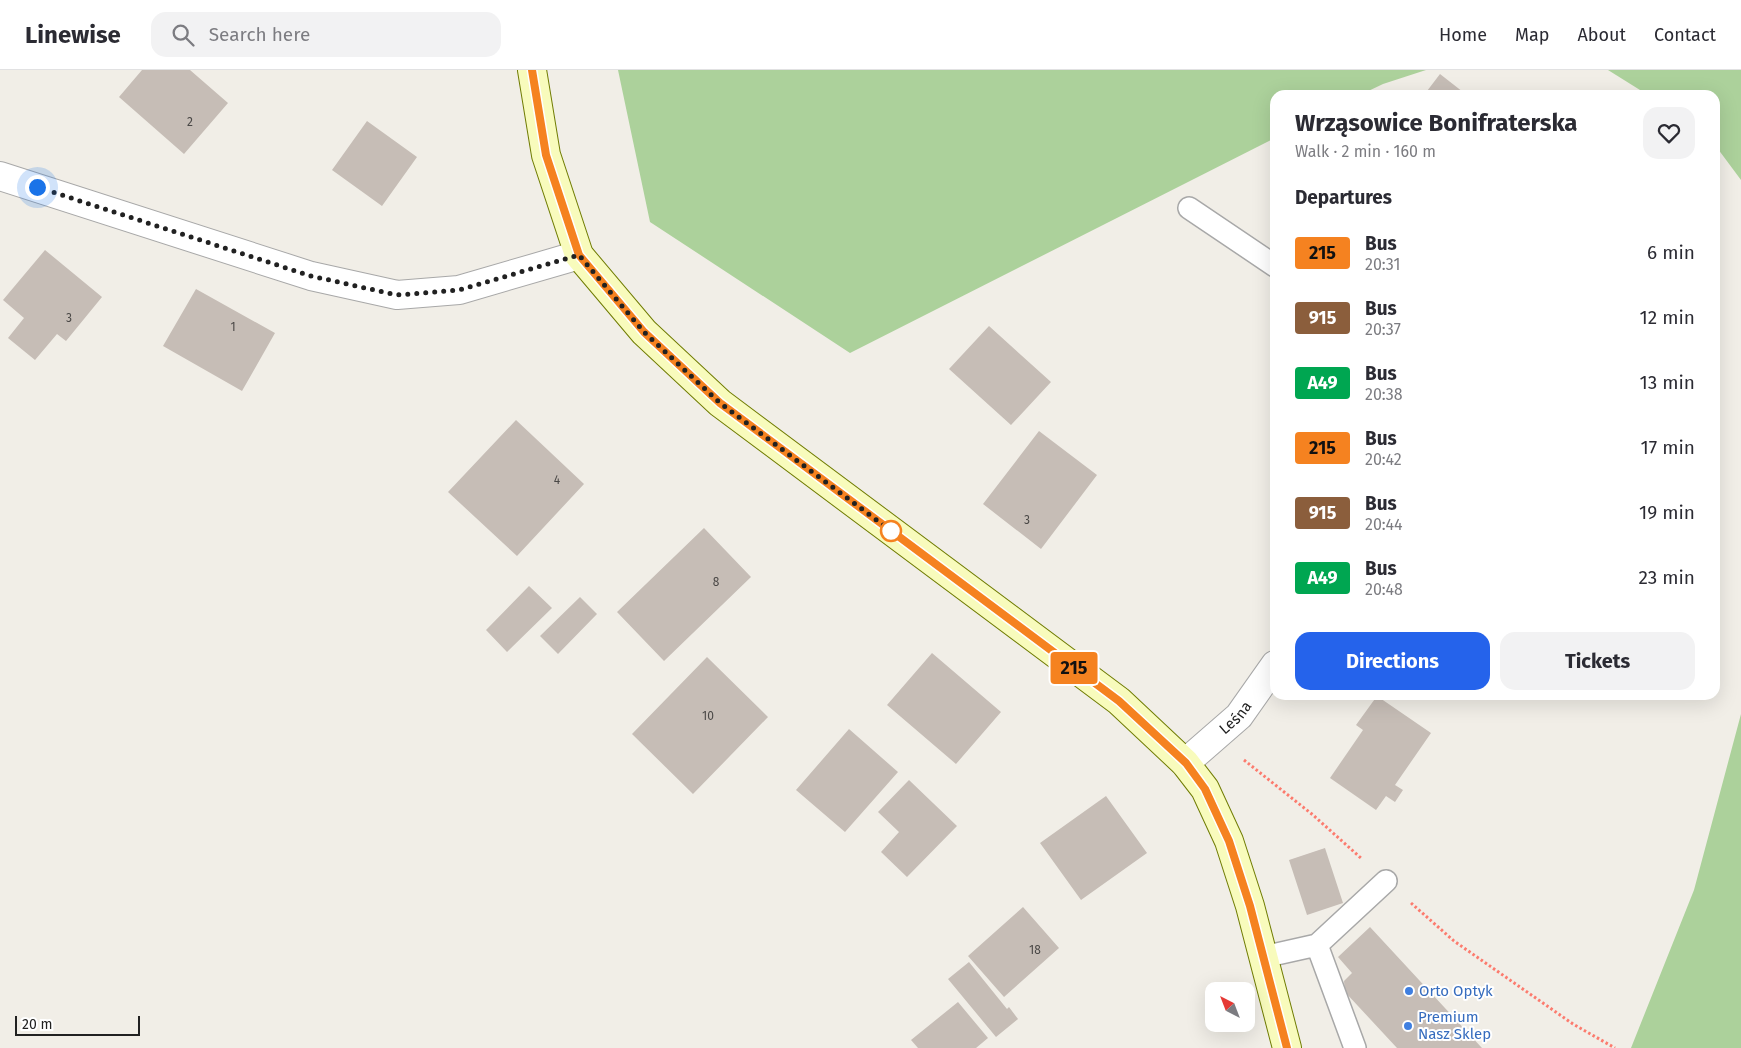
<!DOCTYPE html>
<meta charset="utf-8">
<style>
body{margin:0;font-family:"Fira Sans",sans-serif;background:#f2f2f3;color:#2b2b33;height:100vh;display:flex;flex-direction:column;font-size:19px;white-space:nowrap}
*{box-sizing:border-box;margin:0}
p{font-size:16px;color:#7c7c81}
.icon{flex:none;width:28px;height:28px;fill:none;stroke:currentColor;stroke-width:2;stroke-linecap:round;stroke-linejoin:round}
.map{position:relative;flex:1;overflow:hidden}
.sheet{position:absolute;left:1270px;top:20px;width:450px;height:610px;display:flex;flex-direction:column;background:#fff;border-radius:15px;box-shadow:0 5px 20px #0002}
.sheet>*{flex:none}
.badge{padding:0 10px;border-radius:4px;font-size:18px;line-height:32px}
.needle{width:32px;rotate:318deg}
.controls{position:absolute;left:1205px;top:912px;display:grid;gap:10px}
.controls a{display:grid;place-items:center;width:50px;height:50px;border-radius:10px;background:#fff;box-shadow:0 5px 20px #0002;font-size:25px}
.scale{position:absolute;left:15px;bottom:12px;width:125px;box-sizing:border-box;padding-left:5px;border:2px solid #212121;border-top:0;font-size:14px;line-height:18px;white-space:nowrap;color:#212121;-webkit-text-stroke:4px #fff;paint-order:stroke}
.you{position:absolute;width:25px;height:25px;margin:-12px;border:4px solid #fff;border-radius:50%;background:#1a73e8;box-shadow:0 0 0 8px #1a73e833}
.map>.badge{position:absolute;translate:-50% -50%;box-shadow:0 0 0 2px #fff}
h2{padding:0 25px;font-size:19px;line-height:45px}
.round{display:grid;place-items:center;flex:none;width:52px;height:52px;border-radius:15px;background:#f2f2f3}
.head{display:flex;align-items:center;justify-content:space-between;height:85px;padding:0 25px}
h1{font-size:24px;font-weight:700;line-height:38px}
.cta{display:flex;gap:10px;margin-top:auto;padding:10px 25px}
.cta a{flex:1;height:58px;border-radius:15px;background:#2563eb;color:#fff;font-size:20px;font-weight:700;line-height:58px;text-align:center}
.cta a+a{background:#f2f2f3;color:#2b2b33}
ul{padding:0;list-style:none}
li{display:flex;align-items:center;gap:15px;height:65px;padding:0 25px}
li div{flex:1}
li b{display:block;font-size:19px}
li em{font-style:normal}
li .badge{min-width:55px;font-weight:700;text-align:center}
header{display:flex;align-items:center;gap:30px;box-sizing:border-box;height:70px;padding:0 25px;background:#fff;border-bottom:1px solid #e1e1e2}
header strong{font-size:24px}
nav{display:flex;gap:28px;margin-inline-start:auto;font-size:18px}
.search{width:350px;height:45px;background:#f2f2f3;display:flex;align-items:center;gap:12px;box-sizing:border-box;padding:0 18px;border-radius:15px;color:#7c7c81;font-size:19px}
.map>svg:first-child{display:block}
.forest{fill:#acd19b}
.building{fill:#c6bdb6}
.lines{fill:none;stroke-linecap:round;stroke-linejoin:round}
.lane-casing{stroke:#a8a8a8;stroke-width:24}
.street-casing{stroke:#a8a8a8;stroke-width:30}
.secondary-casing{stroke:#707c03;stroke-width:30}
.path{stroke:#fc7b6e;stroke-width:3;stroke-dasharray:2.5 2.5;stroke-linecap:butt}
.lane{stroke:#fff;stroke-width:21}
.street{stroke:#fff;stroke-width:28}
.secondary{stroke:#f8fbbc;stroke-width:28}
.line-casing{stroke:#fff;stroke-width:11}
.line{stroke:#f58220;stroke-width:8}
.walk{stroke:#212121;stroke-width:5;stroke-dasharray:0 9}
.stop-dot{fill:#fff;stroke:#f58220;stroke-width:2.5}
.shop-dot{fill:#3f7fe0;stroke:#fff;stroke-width:2}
.labels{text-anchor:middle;stroke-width:4;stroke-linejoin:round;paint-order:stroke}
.number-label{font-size:12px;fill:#4a4846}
.street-label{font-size:15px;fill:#212121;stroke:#fff}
.shop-label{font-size:15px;fill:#366cbe;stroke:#fff;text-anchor:start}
</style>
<header>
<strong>Linewise</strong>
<div class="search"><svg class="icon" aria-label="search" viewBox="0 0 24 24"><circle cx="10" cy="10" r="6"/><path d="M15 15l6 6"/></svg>Search here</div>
<nav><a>Home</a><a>Map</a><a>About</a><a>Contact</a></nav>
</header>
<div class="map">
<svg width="1741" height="978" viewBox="0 0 1741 978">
<rect width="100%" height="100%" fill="#f1eee7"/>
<path class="forest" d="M618 0H1426L1383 14 1360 25H1275V68L850 283 650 152Z
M1608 0H1741V110L1715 75V25H1648Z
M1741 644V978H1631L1694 820Z"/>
<path class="building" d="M142 0H190L228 33 184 84 119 27Z
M1440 4 1463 22 1466 25H1424Z
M367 51 417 87 382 136 332 100Z
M45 180 102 227 66 271 57 264 35 290 8 268 24 248 3 230Z
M196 219 275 263 242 321 163 276Z
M989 256 1051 312 1011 355 949 299Z
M516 350 584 414 517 486 448 422Z
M1039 361 1097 405 1041 479 983 434Z
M704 458 751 507 664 591 617 542Z
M529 516 552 538 507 582 486 560Z
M580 527 597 544 558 584 540 566Z
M932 583 1001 642 956 694 887 635Z
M707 587 768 647 693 724 632 664Z
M1377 626 1431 663 1395 715 1403 720 1395 732 1386 726 1376 740 1330 708 1363 660 1356 655Z
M849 659 898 702 845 762 796 720Z
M909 710 957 756 907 807 881 782 899 762 878 742Z
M1106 726 1147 783 1081 830 1040 773Z
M1325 778 1343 833 1307 845 1289 790Z
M1023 837 1059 878 1004 927 968 886Z
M1370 857 1482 978H1397L1345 922 1344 911 1352 903 1338 887Z
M969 892 1007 939 1009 937 1018 949 996 967 948 909Z
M958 932 988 968 976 978H918L911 970Z"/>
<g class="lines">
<defs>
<path id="lane" d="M1189 138 1275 196
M1263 887 1317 875
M1355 978 1317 875 1386 811"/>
<g id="street">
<path d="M0 106 311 206 397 225 459 220 579 185"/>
<path id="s1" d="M1185 693 1239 646 1275 595"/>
</g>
<path id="secondary" d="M532 0 546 85 579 185 644 262 720 333 1119 631 1185 693 1205 719 1229 771 1250 836 1287 978"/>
</defs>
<use href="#lane" class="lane-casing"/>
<use href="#street" class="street-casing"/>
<use href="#secondary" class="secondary-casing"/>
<path class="path" d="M1244 690 1313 745 1362 789
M1411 833 1454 871 1573 954 1615 978"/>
<use href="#lane" class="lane"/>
<use href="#street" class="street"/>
<use href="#secondary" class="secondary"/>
</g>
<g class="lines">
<defs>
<path id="line" d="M532 0 546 85 579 185 644 262 720 333 1119 631 1186 693 1205 719 1229 771 1250 836 1287 978"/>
</defs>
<use href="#line" class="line-casing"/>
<use href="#line" class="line"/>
<path class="walk" d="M37 117 311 206 397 225 459 220 579 185 644 262 720 333 894 463 891 461"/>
</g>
<circle class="stop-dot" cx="891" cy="461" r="10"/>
<g class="shop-dot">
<circle cx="1409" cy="921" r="5"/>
<circle cx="1408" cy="956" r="5"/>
</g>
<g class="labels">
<g class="number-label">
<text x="190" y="56">2</text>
<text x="69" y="252">3</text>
<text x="233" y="261">1</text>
<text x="557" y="414">4</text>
<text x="1027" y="454">3</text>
<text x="716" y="516">8</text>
<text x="708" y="650">10</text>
<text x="1035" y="884">18</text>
</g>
<g class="street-label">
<text dy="5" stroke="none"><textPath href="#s1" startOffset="68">Leśna</textPath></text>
</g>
<g class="shop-label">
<text x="1419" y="926">Orto Optyk</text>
<text x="1418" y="952">Premium<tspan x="1418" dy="17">Nasz Sklep</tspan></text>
</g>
</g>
</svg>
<div class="controls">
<a><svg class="needle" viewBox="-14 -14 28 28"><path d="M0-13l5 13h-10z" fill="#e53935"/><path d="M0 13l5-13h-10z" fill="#7c7c81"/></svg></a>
</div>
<div class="scale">20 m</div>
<div class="you" style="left:37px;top:117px"></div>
<b class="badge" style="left:1074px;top:598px;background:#f58220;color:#111">215</b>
<section class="sheet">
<div class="head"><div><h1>Wrząsowice Bonifraterska</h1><p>Walk · 2 min · 160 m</p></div><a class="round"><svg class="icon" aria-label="heart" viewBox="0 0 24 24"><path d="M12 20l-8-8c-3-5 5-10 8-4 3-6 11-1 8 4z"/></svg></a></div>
<h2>Departures</h2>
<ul>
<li><span class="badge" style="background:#f58220;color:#111">215</span><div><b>Bus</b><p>20:31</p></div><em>6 min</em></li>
<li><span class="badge" style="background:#8b5e3c;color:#fff">915</span><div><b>Bus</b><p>20:37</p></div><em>12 min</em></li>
<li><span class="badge" style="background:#00a651;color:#fff">A49</span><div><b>Bus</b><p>20:38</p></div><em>13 min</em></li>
<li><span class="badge" style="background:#f58220;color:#111">215</span><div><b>Bus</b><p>20:42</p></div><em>17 min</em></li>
<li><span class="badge" style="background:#8b5e3c;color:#fff">915</span><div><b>Bus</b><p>20:44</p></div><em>19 min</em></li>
<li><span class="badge" style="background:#00a651;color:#fff">A49</span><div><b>Bus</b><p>20:48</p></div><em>23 min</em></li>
</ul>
<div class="cta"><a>Directions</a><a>Tickets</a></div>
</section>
</div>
